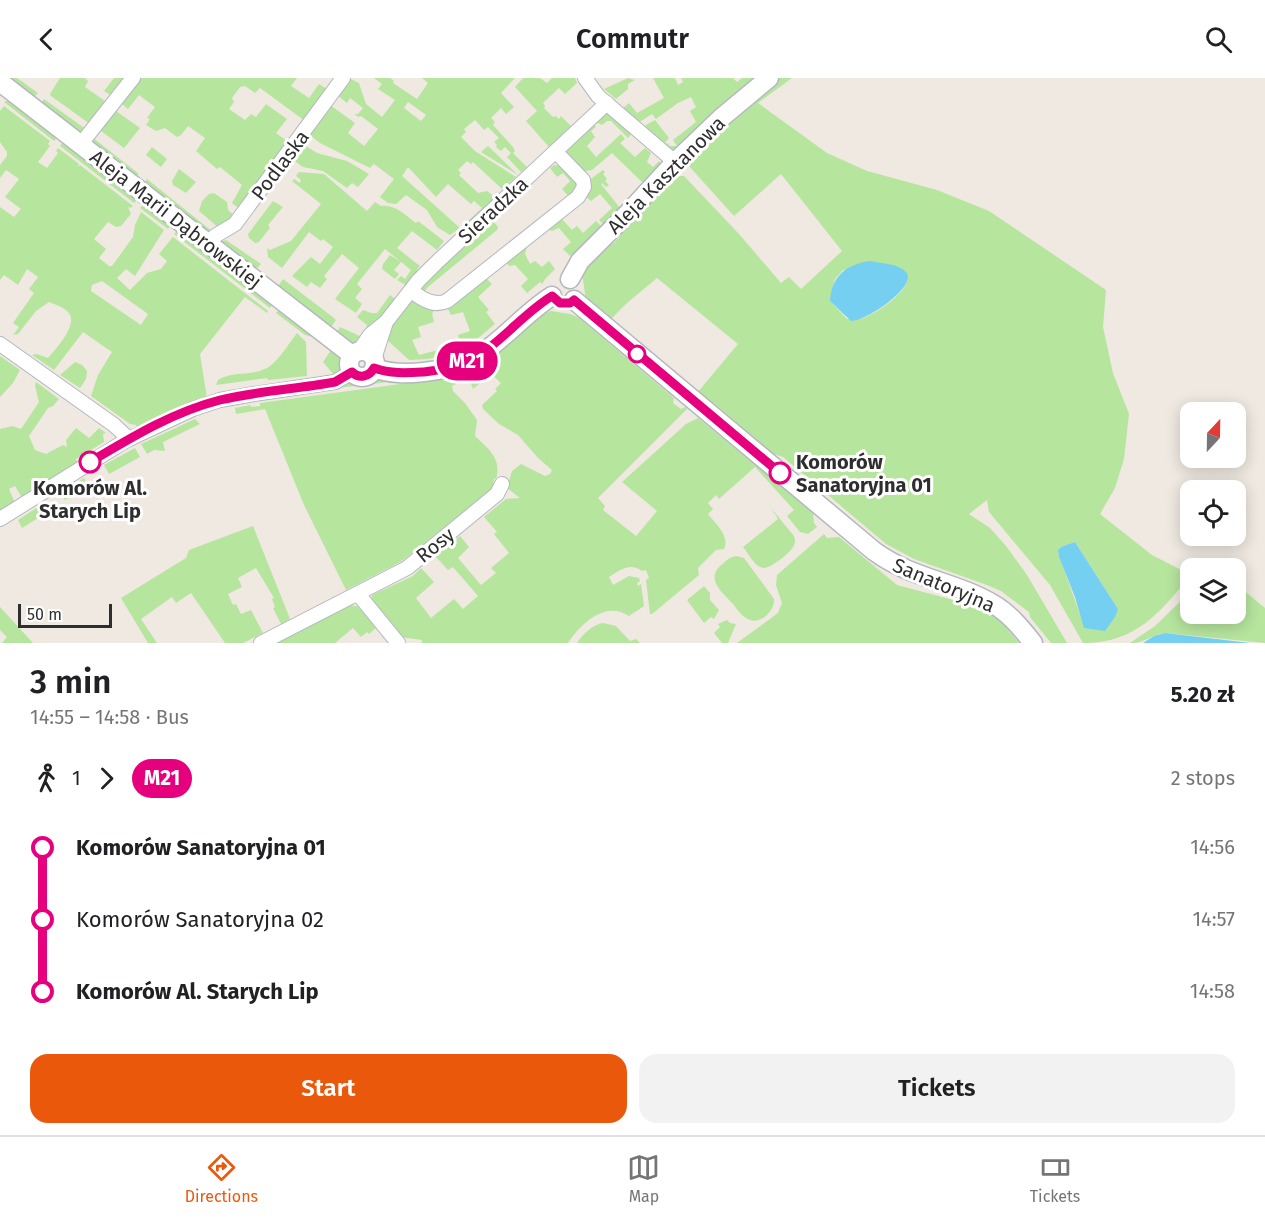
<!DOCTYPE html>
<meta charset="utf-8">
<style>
body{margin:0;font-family:"Fira Sans",sans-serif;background:#f2f2f2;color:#202124;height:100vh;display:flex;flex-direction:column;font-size:22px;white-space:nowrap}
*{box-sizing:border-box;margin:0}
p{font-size:20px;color:#757577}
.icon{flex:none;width:33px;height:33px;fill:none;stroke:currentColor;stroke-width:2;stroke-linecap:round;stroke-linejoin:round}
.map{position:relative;height:565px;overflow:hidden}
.drawer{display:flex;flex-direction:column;background:#fff;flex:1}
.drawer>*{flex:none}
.badge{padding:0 12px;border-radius:20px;font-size:21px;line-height:39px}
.needle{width:39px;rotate:22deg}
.fabs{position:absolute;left:1180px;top:324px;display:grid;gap:12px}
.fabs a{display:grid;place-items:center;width:66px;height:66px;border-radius:12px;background:#fff;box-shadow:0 3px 15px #0003;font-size:30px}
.scale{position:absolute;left:18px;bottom:15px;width:94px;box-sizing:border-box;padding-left:6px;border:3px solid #2e2e2e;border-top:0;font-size:16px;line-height:21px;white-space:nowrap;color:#2e2e2e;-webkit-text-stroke:4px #fff;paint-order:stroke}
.map>.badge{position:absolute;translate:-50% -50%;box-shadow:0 0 0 3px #fff}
.legs{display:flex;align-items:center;gap:9px;height:66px;padding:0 30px;font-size:20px}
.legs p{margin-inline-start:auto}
.overview{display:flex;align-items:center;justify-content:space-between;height:102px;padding:0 30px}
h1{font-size:33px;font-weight:600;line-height:45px}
.primary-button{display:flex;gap:12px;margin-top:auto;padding:12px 30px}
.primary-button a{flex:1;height:69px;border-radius:18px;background:#ea580c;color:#fff;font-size:24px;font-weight:600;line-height:69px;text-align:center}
.primary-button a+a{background:#f2f2f2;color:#202124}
ul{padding:0 30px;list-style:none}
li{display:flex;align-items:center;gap:21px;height:72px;font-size:22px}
li i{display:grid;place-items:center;width:9px;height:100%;margin:0 8px;background:currentColor}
li i::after{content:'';width:15px;height:15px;margin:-8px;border:4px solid;border-radius:50%;background:#fff}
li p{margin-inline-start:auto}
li:first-child i{background:linear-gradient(#0000 50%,currentColor 0)}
li:last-child i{background:linear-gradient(currentColor 50%,#0000 0)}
header{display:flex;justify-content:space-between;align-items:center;height:78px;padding:0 30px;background:#fff;font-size:27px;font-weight:600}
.menu{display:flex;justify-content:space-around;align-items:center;height:84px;border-top:2px solid #e0e0e0;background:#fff;font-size:16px;color:#757577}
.menu a{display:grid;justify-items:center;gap:3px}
.menu .selected{color:#ea580c}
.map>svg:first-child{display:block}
.green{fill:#b6e59e;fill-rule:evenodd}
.water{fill:#75cff0}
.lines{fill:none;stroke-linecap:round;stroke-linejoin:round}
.street-casing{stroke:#b4b7c1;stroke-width:16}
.secondary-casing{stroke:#b4b7c1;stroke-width:21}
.street{stroke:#fff;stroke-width:14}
.secondary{stroke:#fff;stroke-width:18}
.line-1-casing{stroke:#fff;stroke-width:14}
.line-1{stroke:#e6007e;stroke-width:9}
.stop-1-dot{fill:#fff;stroke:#e6007e;stroke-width:3}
.labels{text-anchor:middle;stroke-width:6;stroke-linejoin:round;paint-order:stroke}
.street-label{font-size:20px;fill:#2e2e2e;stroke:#fff}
.stop-label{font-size:20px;font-weight:bold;fill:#2e2e2e;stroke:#fff;text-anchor:start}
</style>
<header><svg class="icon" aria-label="back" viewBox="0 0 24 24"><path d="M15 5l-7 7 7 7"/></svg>Commutr<svg class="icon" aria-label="search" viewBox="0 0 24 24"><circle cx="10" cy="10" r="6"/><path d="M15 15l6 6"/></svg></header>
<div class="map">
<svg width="1265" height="565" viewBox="0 0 1265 565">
<rect width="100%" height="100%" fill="#efe9e1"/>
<path class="green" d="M10 0H17L38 15 31 22 9 4Z
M60 0H85L88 3 85 9 108 25 90 46 51 18 50 16Z
M114 0H127L113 19 104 13Z
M138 0H297L291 8 309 20 319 6 330 13 305 43 260 10 255 15 245 8 240 9 232 20 234 24 229 31 245 42 251 36 256 39 266 26 287 41 276 55 287 63H290L241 132 232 125 242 107 220 89 217 91 196 73 205 60 188 48 181 57 177 59 165 50 156 53 146 47 150 41 147 40 155 29 139 17 128 31 122 26 121 27 119 24Z
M349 0 359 5 366 26 382 39 395 22 378 11 382 6 374 0H390L394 3 393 5 417 21 428 5 422 0H515L501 15 514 29 506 36 501 30 491 40 495 44 493 47 513 69 515 73 513 75 527 89 521 94 507 79 511 75 505 69 501 73 496 69 497 67 494 64 499 60 488 49 484 52 475 42 464 51 466 54 461 59 475 73 516 99 502 111 473 84 471 86 467 83 458 92 461 95 459 97 478 115 487 113 498 121 472 146 469 142 482 130 474 123 471 126 448 106 436 119 408 89 402 98 460 150 450 157 437 149 427 132 406 117 396 126 388 125 380 119 394 101 374 86 370 90 320 65 310 57 309 55 330 27 355 45 348 55 364 68 378 51 361 38 359 39 354 36H358L363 30 350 20 347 25 337 17ZM408 24 426 37 421 43 404 30Z
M523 0H540L547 5 552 0H575L577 5 565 16 559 10 543 25 545 28 544 30 553 39 556 38 559 41 561 38 571 48 549 69 526 43 537 33 515 9Z
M628 0 635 2 628 6V11L616 21 604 11Z
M653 0H675L678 7 683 4 681 0H733L737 4 742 0H761L677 72 670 71 664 68 667 65 670 68H677L673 62 696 44 690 33 696 29 691 19 678 25 656 41 652 36 638 45 622 31 629 25 637 35 664 20Z
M778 0H792L758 25 827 75 867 93 937 112 989 133 1106 212 1103 249 1113 295 1129 336 1124 381 1115 410 1100 436 1152 477 1191 497C1160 534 1137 565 1083 565L1050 507 989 434 987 422 969 436 990 450 1006 468 1027 497 1067 565H1051L1030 539 1029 534 1001 513 987 507 914 481 886 466 783 379 774 376 715 326 697 315 738 266 657 200 627 225 609 243 586 223 582 195 600 172 614 165 674 98H684L739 156 781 205 789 199 801 211 842 173 781 96 734 138 688 87V81L758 16ZM880 187C938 190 890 228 866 239 860 242 853 241 847 241L830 223 835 201 843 192ZM1075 464 1118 531 1081 539 1058 475 1063 468Z
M10 21 59 57 54 63 4 24Z
M44 21 87 52 77 56 41 26Z
M4 28 50 63 48 66 50 68 38 84 47 90 58 75 56 73 58 70 79 86 77 89 80 87 133 128 130 130 128 129 131 136 121 148 116 149 108 144 94 161 106 171 99 180 109 188H112L133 159 135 147 141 134 164 152 135 198 126 191 117 200 130 212 147 195 161 191 167 183 159 176 173 159 268 233 267 235 245 219 200 276 207 320 166 336 137 350 136 347 130 346 91 318 98 297 112 274 83 254 54 292 32 277 37 276 48 280C56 271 76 249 70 237 67 230 56 227 49 224L36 233 18 256 13 257 19 249 13 245 34 215 29 211 38 199 27 191 18 207 4 197 0 202V129L14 139 21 131 5 119 19 101 6 92 0 100V87L7 78V74L0 64V33ZM102 203 148 236 141 247 91 213 92 207Z
M113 32 116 33 140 50 124 70 101 53 102 46Z
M608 34 632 55 628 60 611 43H607L602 47 596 44Z
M655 42 669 60 663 67 645 51 646 47Z
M594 46 596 49 591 53 595 59 587 68 596 79 621 56 625 61 620 65 635 79 645 70 651 75 647 84 653 89 659 83 661 86 643 105 612 75 592 92 580 94 564 74Z
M92 59 139 96 135 98 92 69 91 62Z
M65 61 138 121 134 125 60 68Z
M301 65 317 75 347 83 369 96 358 109 352 105 347 110 323 93 303 89 292 81 291 79Z
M488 68 518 97 481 74Z
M152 69 167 81 161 89 146 77Z
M554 87 561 88 578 107 570 120 562 111 570 103 563 95 557 99 550 90Z
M179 91 196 104 186 115 173 107 172 103Z
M603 92 605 94 603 96 607 101 605 103 609 107 606 109 602 105 601 106 620 130 604 147 599 142 612 130 600 116 591 123 584 117 588 103Z
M299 94 324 96 367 133 375 124 381 128C395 126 405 137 416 145L418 143 444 163 437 172 412 153 397 170 420 188 417 191 419 195 407 208 397 202 401 198 405 201 411 192 385 171 357 206 362 211 355 220 362 226 356 235 335 221 359 190 342 176 324 198 327 201 320 210 311 204 307 209 292 198 311 179 320 186 333 169 323 161 321 163 309 154 282 190 268 179 267 170 270 172 291 163 321 126 292 103 294 101 300 105 301 102 296 98Z
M147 101 213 154 208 156 144 106Z
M214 115 227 124 228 132 236 139 219 150 199 133 202 123 209 116Z
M273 123 283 129 268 147 270 150 259 164 255 165 249 160 248 156Z
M144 126 171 147 168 151 140 130Z
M561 140 572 152 577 148 583 155 596 143 602 149 570 178 563 171 571 164 559 150 552 153 547 151Z
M493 143 498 149 497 152 428 209 425 213 428 216 421 214C429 189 474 162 493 143Z
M178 152 273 226 270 230 174 156Z
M226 162 261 186 253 194 220 164Z
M528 166 525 176 530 186 535 183 542 189 549 183 555 191 546 200 542 206 540 204 527 215 521 208 528 201 515 187 509 188 506 184Z
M390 177 401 184 394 192 399 196 395 201 382 191 383 186Z
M486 200 492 206 478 219 489 232 486 234 495 246 471 266 459 273 457 266 460 265 458 257 470 253 463 234 451 237 447 229Z
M283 201 334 240 336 242 329 252 278 208Z
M390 217 397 222 381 242 370 250 366 249 367 247 357 239 363 232 371 235H377Z
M411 220 435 231 432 236 434 244 418 249 421 259 412 262 419 277 450 269 454 275 428 281 409 282 385 260 394 242Z
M279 231 322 261 305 257 276 235Z
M551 233 570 236 578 239 674 320 673 325 681 331 685 329 687 331 598 420 605 428 603 432 636 458 657 433 622 404 686 346 698 340 813 435 814 445 817 449 808 456 800 454 787 438 794 432 755 389 719 421 716 417 708 425 713 431 708 436C716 446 730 458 724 471L716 472 698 490 699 497 652 536H650L646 502 649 500 646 492 642 493C630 484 620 492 609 499L613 507 629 498 639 500 640 503 637 505 638 508 641 506 644 528 629 538C606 522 581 545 568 565H422V562L400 559 371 523 372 517 413 498 421 490 434 504 416 520 431 540 454 521 463 531 478 518 453 489 448 492 435 478 460 458 469 469 458 480 481 507 496 495 491 490 509 475 494 456 497 454 484 439 506 421 520 420 507 410 512 393 521 386 545 398 550 396 552 392 538 380 518 357 499 346 483 331 482 327 497 313 495 311 501 305 491 296 473 311 470 303H468L467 294 489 280 542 236Z
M340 249 364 260 357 266 352 267 335 257Z
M297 255 306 264 307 298 268 302 267 300 216 307 218 302C231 293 250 298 265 291 278 285 288 266 297 255Z
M329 267C338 274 345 279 341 292L334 297 323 284 331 272Z
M0 278 20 292 13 305 0 319Z
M75 284 82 287 87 293 86 301 80 310 60 297Z
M452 299 456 306 452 308 453 313 465 325 477 342 475 358C489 371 502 381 496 401L494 400 493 410 402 483 346 512 304 427 265 331 236 336 235 330 251 327V329L260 328V325Z
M377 300 390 301 388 304 338 310 352 304H366Z
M36 304 59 321 53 328 48 330 29 358 35 372 46 376 63 367 67 369 66 362 76 350 89 360 99 350 106 355 103 356 104 364 76 381 78 385 24 419 21 418 15 408 9 411 15 425 0 435V351L12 348 21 351 39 324 35 308Z
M195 341 200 346 163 364 165 373 154 372 147 376 141 366Z
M135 370 140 379 109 396 104 387Z
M84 400 88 408 65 422 60 415Z
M38 429 43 437 22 450 18 442Z
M771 430 794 458C795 462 796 463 794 467 792 474 770 491 763 490 755 489 748 475 743 469L778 441Z
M253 448 290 541 281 546 273 530 275 529 272 521 274 520 256 490 238 500 242 509 228 516 233 527 236 526 241 536 251 532 263 555 243 565H225L191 515 176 525 172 519 141 541 157 565H148L121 520 186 480 189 472Z
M824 456 827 460 839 459 897 507 976 528 996 538 1019 565H737L778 535 782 525 776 507 777 497Z
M736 478 744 480 774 521C775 532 762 546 750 542 742 539 737 531 733 526 722 514 706 502 720 488 726 483 729 479 736 478Z
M1236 506 1265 530V565L1165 555C1150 557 1146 565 1130 565L1155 548 1191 513V536H1236Z
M704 508 710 515V522L719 532 714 541 711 539 704 545 687 522Z
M351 527 360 529 377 549 369 556 367 554 361 559 353 550 335 565H277Z
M0 529 33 565H2L7 559 0 552Z
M727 542 730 545 736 546 728 565H722L714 555 720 549 718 546Z
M603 545 616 548 630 563 636 561 640 565H577C583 556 592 547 603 545Z"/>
<path class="water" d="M870 183C881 186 898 185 906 194 919 208 865 244 851 243L830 223C832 198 845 187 870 183Z
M1075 464 1118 531 1115 539 1105 553 1084 550 1075 519 1059 479 1058 472 1063 468Z
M1165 555 1173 556 1250 565H1143L1154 558Z"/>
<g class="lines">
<defs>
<path id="street" d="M585 0 598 18 675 84
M80 67 133 0
M209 166 215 158 235 146 343 0
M411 212C421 221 434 229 447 223L578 119 584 109 583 102 556 74
M0 266 114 347 129 361
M359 273 370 257 386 244 418 203 436 185 607 25
M374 281 386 244
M0 441 125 363 193 331 220 322 254 316 335 304 352 294
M358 516 398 565
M261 565 407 490 497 416 502 406"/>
<path id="secondary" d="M0 4 352 277
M570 201 580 183 628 135 675 84 721 40 769 0
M574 222 874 473C912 501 954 503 993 526 1009 535 1022 551 1033 565
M349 286a13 13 0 1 1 26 0a13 13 0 1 1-26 0Z
M374 290C391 296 406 296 424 294 439 292 454 290 468 283 498 269 523 236 552 218"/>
</defs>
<use href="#street" class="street-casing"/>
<use href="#secondary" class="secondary-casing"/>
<use href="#street" class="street"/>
<use href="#secondary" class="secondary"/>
</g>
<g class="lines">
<defs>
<path id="line-1" d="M90 384C132 359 173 334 220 322 258 313 297 311 335 304L352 294C359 301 369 299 374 290 391 296 406 295 424 294 439 292 454 290 468 283 499 268 522 236 552 218L560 225H570L574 222 780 395"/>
</defs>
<use href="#line-1" class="line-1-casing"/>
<use href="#line-1" class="line-1"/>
</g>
<g class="stop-1-dot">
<circle cx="637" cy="276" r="8"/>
<circle cx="90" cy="384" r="10"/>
<circle cx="780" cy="395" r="10"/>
</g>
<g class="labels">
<g class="street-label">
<text transform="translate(280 87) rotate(-53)" y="7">Podlaska</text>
<text transform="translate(666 97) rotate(-45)" y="7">Aleja Kasztanowa</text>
<text transform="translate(493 132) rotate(-43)" y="7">Sieradzka</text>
<text transform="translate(176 141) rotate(38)" y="7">Aleja Marii Dąbrowskiej</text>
<text transform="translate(435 467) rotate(-39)" y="7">Rosy</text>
<text transform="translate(944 507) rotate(23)" y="7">Sanatoryjna</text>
</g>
<g class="stop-label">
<text x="796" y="391">Komorów<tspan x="796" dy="23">Sanatoryjna 01</tspan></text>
<text x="90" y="417" text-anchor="middle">Komorów Al.<tspan x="90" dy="23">Starych Lip</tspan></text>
</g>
</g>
</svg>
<div class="fabs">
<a><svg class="needle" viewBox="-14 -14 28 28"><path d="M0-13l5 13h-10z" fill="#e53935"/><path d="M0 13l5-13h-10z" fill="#757577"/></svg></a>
<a><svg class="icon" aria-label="locate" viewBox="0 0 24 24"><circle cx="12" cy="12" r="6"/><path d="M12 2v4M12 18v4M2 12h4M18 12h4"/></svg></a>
<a><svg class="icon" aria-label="layers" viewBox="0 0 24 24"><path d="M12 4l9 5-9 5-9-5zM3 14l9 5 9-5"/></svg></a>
</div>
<div class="scale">50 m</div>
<b class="badge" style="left:467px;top:283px;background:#e6007e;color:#fff">M21</b>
</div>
<section class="drawer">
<div class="overview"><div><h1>3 min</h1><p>14:55 – 14:58 · Bus</p></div><b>5.20 zł</b></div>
<div class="legs"><svg class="icon" aria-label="walk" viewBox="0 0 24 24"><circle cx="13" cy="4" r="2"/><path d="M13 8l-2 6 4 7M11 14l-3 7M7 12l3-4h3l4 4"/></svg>1<svg class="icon" aria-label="forward" viewBox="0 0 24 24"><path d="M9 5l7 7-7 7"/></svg><b class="badge" style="background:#e6007e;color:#fff">M21</b><p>2 stops</p></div>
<ul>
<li><i style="color:#e6007e"></i><b>Komorów Sanatoryjna 01</b><p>14:56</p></li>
<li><i style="color:#e6007e"></i><span>Komorów Sanatoryjna 02</span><p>14:57</p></li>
<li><i style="color:#e6007e"></i><b>Komorów Al. Starych Lip</b><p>14:58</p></li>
</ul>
<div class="primary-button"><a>Start</a><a>Tickets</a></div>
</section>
<nav class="menu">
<a class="selected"><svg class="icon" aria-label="directions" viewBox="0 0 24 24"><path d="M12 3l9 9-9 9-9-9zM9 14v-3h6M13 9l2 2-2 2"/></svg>Directions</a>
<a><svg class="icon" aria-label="map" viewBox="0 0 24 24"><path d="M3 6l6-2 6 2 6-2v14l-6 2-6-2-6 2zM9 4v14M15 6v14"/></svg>Map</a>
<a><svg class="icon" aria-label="tickets" viewBox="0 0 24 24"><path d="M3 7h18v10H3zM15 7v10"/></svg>Tickets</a>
</nav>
